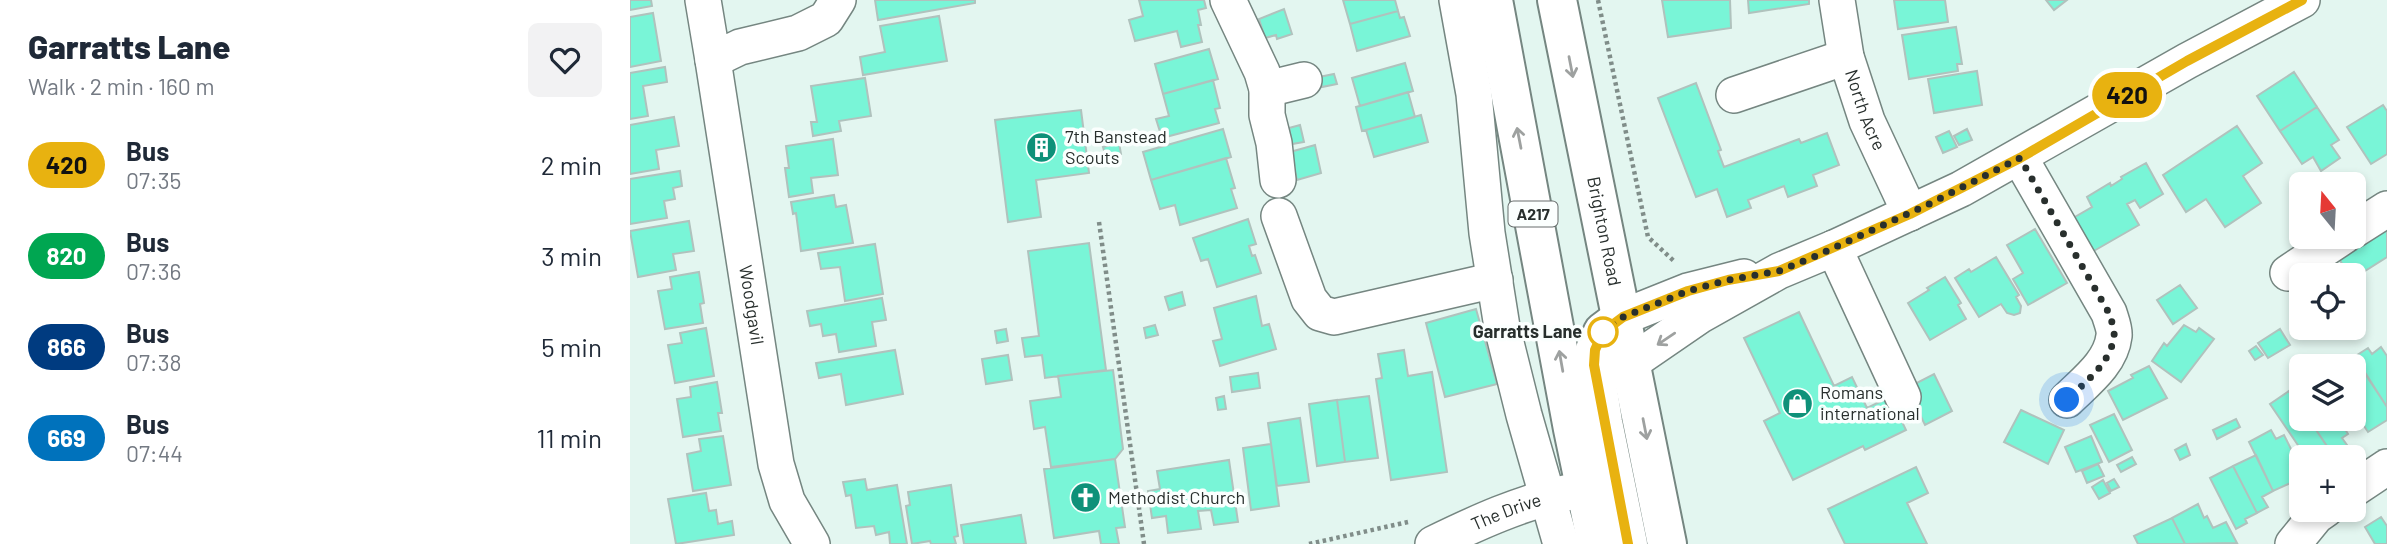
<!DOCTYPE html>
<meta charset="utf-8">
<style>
body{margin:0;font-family:Barlow,sans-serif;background:#f2f2f3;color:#1f2937;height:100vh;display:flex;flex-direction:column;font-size:26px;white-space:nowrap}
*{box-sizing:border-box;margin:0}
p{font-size:23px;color:#747a83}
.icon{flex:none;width:38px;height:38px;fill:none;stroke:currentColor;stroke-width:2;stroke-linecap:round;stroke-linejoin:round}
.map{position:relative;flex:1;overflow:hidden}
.sheet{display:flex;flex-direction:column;background:#fff;width:630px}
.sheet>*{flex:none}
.badge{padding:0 14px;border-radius:23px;font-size:24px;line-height:46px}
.needle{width:46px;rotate:342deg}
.fabs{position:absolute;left:1659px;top:172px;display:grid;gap:14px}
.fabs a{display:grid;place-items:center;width:77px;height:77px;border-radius:10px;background:#fff;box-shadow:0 4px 10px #0003;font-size:35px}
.you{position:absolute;width:35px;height:35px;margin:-18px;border:5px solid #fff;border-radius:50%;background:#1a73e8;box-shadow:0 0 0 10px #1a73e833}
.map>.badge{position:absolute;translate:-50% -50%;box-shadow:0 0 0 4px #fff}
.round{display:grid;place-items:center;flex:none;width:74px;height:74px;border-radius:10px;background:#f2f2f3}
.head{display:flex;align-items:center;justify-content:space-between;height:119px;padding:0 28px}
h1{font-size:33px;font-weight:800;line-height:52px}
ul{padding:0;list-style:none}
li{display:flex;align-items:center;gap:21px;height:91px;padding:0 28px}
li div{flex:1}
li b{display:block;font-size:26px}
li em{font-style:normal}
li .badge{min-width:77px;font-weight:700;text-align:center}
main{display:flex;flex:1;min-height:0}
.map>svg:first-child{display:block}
.building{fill:#79f5d7;stroke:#b0c2bd;stroke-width:2}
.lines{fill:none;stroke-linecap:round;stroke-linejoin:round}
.minor-casing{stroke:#758681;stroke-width:38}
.highway-casing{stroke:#758681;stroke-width:42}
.path{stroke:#808d89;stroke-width:4.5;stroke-dasharray:3.5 3.5;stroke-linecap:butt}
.minor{stroke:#fff;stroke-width:35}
.highway{stroke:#fff;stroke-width:38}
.oneway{stroke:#9ea1a0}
.line-casing{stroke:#fff;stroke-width:16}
.line{stroke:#e8b210;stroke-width:10}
.walk{stroke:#282f2d;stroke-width:7;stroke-dasharray:0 12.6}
.stop-dot{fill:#fff;stroke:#e8b210;stroke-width:3.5}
.labels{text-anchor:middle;stroke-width:7;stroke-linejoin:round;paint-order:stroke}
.shield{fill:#fbfffe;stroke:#676d6c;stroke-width:2}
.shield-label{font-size:16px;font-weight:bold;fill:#282f2d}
.street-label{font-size:18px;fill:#282f2d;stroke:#fbfffe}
.poi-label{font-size:18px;fill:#282f2d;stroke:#fbfffe;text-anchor:start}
.stop-label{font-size:18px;font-weight:bold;fill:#282f2d;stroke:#fbfffe;text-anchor:end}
</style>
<main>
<section class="sheet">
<div class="head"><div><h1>Garratts Lane</h1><p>Walk · 2 min · 160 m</p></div><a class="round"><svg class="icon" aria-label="heart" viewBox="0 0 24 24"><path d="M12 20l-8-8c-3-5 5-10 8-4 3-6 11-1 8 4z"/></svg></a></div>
<ul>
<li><span class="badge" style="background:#e8b210;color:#111">420</span><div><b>Bus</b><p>07:35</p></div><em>2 min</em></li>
<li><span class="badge" style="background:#00a651;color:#fff">820</span><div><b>Bus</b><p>07:36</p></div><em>3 min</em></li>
<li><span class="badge" style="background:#003b80;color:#fff">866</span><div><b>Bus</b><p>07:38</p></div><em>5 min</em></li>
<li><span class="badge" style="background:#0072bc;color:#fff">669</span><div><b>Bus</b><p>07:44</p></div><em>11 min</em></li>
</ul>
</section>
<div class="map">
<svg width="1757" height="544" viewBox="0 0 1757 544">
<rect width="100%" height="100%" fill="#e3f6f0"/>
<path class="building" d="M0 0H21L22 6 0 10Z
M245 0H345V3L248 20Z
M509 0H574L576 8 568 10 571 25H568L572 42 551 47 547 31 505 41 499 20 513 16Z
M713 0H765L768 11 720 24Z
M1032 0H1100L1101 28 1038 37Z
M1118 0H1179V4L1119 13Z
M1264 0H1315L1318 22 1268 29Z
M1416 0H1437L1424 10Z
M654 9 662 34 647 39 646 35 635 38 629 19Z
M768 11 770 18 774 17 780 36 727 51 720 24Z
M23 13 31 61 0 67V17Z
M309 16 317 61 233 75 230 57 255 52 250 26Z
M1326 27 1332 64H1327L1328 71 1279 79 1272 35Z
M579 49 588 79 533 94 525 64Z
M775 63 783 91 730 106 722 78Z
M35 67 37 82 13 86 18 116 0 119V73Z
M1347 71 1352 105 1304 113 1298 79Z
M1664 72 1687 107 1650 131 1627 96Z
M704 74 707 84 692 87 689 77Z
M235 78 241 116 209 121 211 131 183 136 181 122H187L181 86Z
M583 80 590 108 585 109 589 123 532 138 526 119 539 116 533 94Z
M1066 83 1091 150 1088 151 1094 167 1169 139 1171 143 1197 133 1209 165 1183 175 1187 186 1158 197 1154 186 1118 200 1121 208 1097 217 1087 189 1066 197 1028 98Z
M778 92 785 117 732 131 726 107Z
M1753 105 1757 111V154L1741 164 1717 127Z
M1687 107 1709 140 1701 145 1710 158 1691 171 1683 157 1672 164 1650 131Z
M451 110 459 173 406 180 411 217 378 222 365 120Z
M791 115 798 142 744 157 736 130Z
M44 117 49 146 26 150 29 169 0 174V125Z
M670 125 674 142 662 144 659 128Z
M1607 126 1632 163 1613 176 1631 203 1595 227 1576 199 1556 212 1533 175Z
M593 129 601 157 521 180 513 152Z
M1337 129 1342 140 1329 145 1324 136Z
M1319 131 1327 147 1313 153 1306 137Z
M203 139 208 175 181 178 183 193 159 197 155 168H159L156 146Z
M489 143 491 154 476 158 473 147Z
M685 145 691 173 667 180 660 152Z
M596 158 605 188 601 189 607 208 550 225 545 205 530 209 521 180Z
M1516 163 1533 194 1510 208 1505 200 1497 204 1509 225 1462 252 1443 218 1462 207 1457 197 1480 183 1481 186 1492 179 1491 177Z
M50 171 52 186 43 188 45 199 34 201 37 218 0 224V179Z
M204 195 206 207 216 205 223 243 171 251 166 213 163 214 161 202Z
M1757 215V257L1724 278V275H1719L1703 249Z
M618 219 626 244 619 246 622 256 625 255 631 273 587 287 578 259 571 261 563 238Z
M59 221 64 251 43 254 46 270 8 277 0 231Z
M1405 229 1437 283 1398 305 1383 279 1393 273 1377 245Z
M459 243 476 370 415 378 412 355 395 357 392 338 409 336 398 251Z
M245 244 253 294 215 301 210 267 191 269 188 253Z
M1366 257 1389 295 1386 297 1391 306 1390 313 1384 315 1377 313 1371 304 1349 317 1325 278 1339 269 1341 272Z
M69 272 74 303 70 304 73 323 35 329 28 291 42 289 40 277Z
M1315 277 1331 303 1328 305 1336 319 1300 340 1278 303 1299 290 1297 288Z
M1550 285 1567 308 1543 324 1527 300Z
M552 292 555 305 539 310 535 297Z
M626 296 632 326 639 324 646 349 590 366 583 341 592 339 584 308Z
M252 298 256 320 242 322 246 346 209 352 206 334 193 336 191 324 180 326 177 311Z
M846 309 867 384 815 397 796 323Z
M1169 312 1204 386 1222 377 1237 408 1260 397 1276 430 1235 450 1233 446 1163 480 1134 421 1150 413 1114 338Z
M525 325 528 335 516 338 514 328Z
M1554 325 1566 332 1569 328 1584 339 1551 382 1522 361 1534 343 1537 346Z
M76 328 84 376 45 383 38 345 52 343 50 333Z
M376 329 378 341 367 343 365 331Z
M1650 329 1660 345 1638 358 1628 343Z
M1626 346 1633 355 1625 360 1619 351Z
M1751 347 1757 356V407L1724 357 1738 348 1742 354Z
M265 350 273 394 216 405 211 374 189 378 186 363Z
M774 350 778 376 802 372 817 472 761 480 746 379 752 378 748 354Z
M378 355 382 380 356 384 352 359Z
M1729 363 1757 407V420L1738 432 1724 411V366Z
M1519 366 1537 398 1493 420 1478 391 1503 378 1501 375Z
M483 370 493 449 485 459 421 467 415 427 404 429 400 401 431 397 428 376Z
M628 373 630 388 602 392 600 377Z
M1304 374 1322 411 1295 425 1277 388Z
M87 382 92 413H88L91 431 53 437 47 399 61 397 60 387Z
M1671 383V409L1659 391Z
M1659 391 1671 409V418H1678L1703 455 1700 457H1676L1640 404Z
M594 396 596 409 588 410 586 398Z
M739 396 748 458 715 462 707 400Z
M707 400 715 462 687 466 679 404Z
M1391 410 1434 430 1418 464 1374 442Z
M1484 414 1502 450 1479 462 1460 425Z
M670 418 679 482 647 486 638 423Z
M1678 418H1708L1718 434 1712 438 1717 445 1703 455Z
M1606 419 1610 427 1587 439 1583 430Z
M1641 430 1646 439 1654 435 1667 461 1660 465 1667 480 1643 491 1619 442Z
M93 436 101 485 63 491 57 454 71 451 69 439Z
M1461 436 1472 462 1446 472 1435 447Z
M641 444 649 506 621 510 613 448Z
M1556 444 1560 455 1550 460 1545 450Z
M1626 455 1643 491 1632 497 1638 507 1627 513 1603 466Z
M1502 457 1506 464 1491 472 1487 465Z
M485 459 495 527 486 528 489 544H471L469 531 424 538 414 469Z
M599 460 608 522 584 525 581 510 568 511 571 529 538 533 536 516 522 518 518 491 530 489 527 471Z
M1468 464 1474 476 1457 483 1452 471Z
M1603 466 1627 513 1615 519 1617 523 1606 529 1580 478Z
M1286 467 1298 493 1277 503 1297 544H1215L1198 509Z
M235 479 237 490 267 485 277 544H260L259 532 246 535 244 526 226 528 221 495 216 496 213 482Z
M1484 479 1489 487 1481 491 1477 483Z
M1473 480 1480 493 1469 499 1462 487Z
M321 485 328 536 324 537 326 544H301L300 541 282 544 276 506 280 505 278 492Z
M76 493 79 511 86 510 88 524 102 521 104 535 46 544 38 499Z
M1568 504 1574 518 1577 516 1583 528 1596 522 1607 543 1555 544 1542 518Z
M391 515 396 544H334L331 525Z
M1751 517 1757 526V544H1745L1735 527Z
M1542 518 1555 544H1508L1504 536Z"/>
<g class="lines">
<defs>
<g id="minor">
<path d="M73 0 83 60 110 47 168 33 196 19 208 0"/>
<path d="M598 0 632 72 637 89V115L644 143 648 180"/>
<path d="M827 0 844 94 857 233 872 327 894 415 931 544"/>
<path id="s1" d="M1207 0 1216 57 1237 121 1280 213"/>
<path id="s2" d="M83 60 146 464 157 501 182 544"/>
<path d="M637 89 674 80"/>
<path d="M1104 95 1216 57"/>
<path d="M1390 158 1479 313C1481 320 1485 329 1484 336 1481 363 1455 382 1437 400"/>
<path d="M649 216 679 299 690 313 704 317 865 280"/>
<path d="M1724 230 1757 209"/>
<path d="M1204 248 1273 397"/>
<path d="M1658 273 1714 236"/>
<path d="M993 317 1058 291 1114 277"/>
<path d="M1002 362 1069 316 1149 271 1204 248 1331 189 1557 61 1672 0"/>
<path d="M1724 489 1757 467"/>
<path id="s3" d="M803 544C846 523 892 502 940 492"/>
<path d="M1663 544 1686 516 1696 509"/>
</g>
<g id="highway">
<path d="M863 0 943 429 967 544"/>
<path id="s4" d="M927 0 1037 544"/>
<path d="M993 317 973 332 965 350 964 365 973 422 998 544"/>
</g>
</defs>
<use href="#minor" class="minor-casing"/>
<use href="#highway" class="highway-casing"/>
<path class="path" d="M968 0 1018 237 1045 262
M469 222 514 544
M679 544 778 522"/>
<use href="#minor" class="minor"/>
<use href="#highway" class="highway"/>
</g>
<defs><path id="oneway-shaft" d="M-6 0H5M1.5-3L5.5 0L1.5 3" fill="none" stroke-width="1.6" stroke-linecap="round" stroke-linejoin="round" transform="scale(1.75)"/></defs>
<g class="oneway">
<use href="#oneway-shaft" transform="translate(941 67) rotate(79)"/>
<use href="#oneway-shaft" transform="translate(889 138) rotate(-101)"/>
<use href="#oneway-shaft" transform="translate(1036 339) rotate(146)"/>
<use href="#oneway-shaft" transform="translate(931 361) rotate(-100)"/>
<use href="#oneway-shaft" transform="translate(1015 429) rotate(79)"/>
</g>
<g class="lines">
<defs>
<path id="line" d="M998 544 964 365 965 350 973 332 993 317 1058 291 1098 280 1149 271 1280 214 1390 158 1557 61 1672 0"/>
</defs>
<use href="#line" class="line-casing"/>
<use href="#line" class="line"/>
<path class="walk" d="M973 332 993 317 1058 291 1098 280 1149 271 1186 256 1297 205 1390 158 1479 313C1481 320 1485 329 1484 336 1481 363 1455 382 1437 400"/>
</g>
<defs>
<symbol id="building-disc" viewBox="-11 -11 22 22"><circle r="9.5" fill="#0e9179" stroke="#fbfffe"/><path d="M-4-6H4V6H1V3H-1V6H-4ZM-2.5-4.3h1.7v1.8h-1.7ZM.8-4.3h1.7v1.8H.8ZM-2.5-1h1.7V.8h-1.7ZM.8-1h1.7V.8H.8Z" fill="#fff"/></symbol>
<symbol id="shop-disc" viewBox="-11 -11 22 22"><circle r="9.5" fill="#0e9179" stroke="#fbfffe"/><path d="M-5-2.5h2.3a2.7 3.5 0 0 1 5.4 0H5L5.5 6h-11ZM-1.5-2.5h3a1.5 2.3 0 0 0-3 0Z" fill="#fff"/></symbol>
<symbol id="church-disc" viewBox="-11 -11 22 22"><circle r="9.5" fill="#0e9179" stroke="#fbfffe"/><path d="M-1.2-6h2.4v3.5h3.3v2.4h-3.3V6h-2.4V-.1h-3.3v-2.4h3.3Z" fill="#fff"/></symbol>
</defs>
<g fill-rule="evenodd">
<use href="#building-disc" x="394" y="130" width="35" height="35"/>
<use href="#shop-disc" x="1150" y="386" width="35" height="35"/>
<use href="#church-disc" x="438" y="480" width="35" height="35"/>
</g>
<circle class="stop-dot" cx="973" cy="332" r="14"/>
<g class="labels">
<rect class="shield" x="878.5" y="201.5" width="49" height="25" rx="5"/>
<g class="shield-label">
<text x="903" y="220">A217</text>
</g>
<g class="street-label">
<text dy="6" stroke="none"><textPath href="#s1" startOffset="114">North Acre</textPath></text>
<text dy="6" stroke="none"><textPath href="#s4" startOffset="236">Brighton Road</textPath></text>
<text dy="6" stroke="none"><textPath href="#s2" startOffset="248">Woodgavil</textPath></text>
<text dy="6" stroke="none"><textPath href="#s3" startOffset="80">The Drive</textPath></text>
</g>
<g class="poi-label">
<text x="435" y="143">7th Banstead<tspan x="435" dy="21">Scouts</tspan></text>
<text x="1190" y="399">Romans<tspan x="1190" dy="21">international</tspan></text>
<text x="478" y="504">Methodist Church</text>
</g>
<g class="stop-label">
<text x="952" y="338">Garratts Lane</text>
</g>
</g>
</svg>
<div class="fabs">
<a><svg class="needle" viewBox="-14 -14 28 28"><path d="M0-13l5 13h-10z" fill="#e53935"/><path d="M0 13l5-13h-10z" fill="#747a83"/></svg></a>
<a><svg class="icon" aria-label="locate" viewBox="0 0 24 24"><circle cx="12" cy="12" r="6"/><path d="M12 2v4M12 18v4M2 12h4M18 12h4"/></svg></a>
<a><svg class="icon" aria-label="layers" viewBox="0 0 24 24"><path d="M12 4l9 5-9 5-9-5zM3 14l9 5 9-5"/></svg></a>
<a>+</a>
</div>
<div class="you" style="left:1437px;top:400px"></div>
<b class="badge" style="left:1497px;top:95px;background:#e8b210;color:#111">420</b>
</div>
</main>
